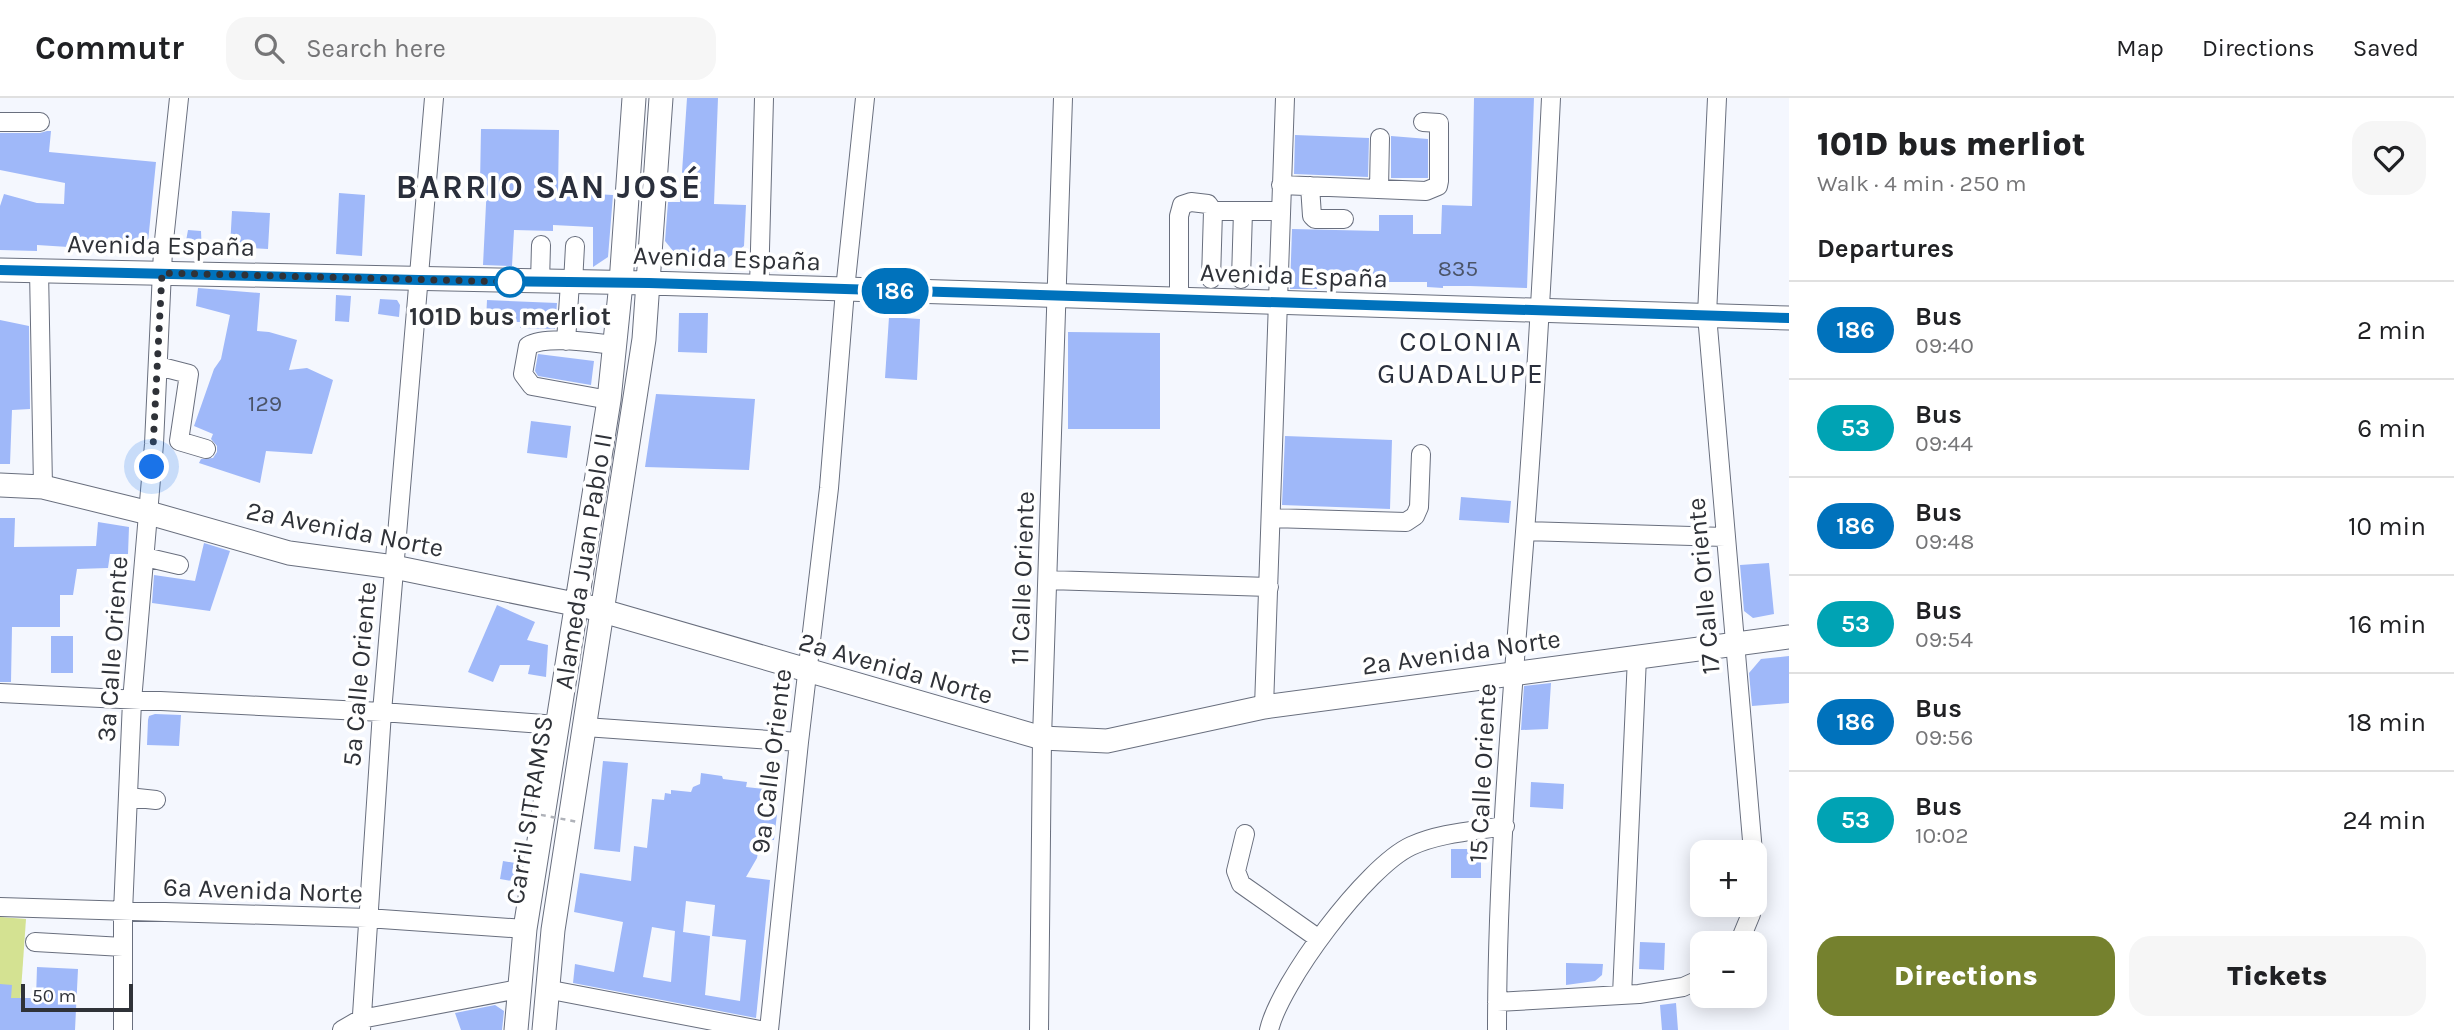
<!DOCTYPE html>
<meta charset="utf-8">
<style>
body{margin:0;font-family:Karla,sans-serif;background:#f6f6f6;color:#202124;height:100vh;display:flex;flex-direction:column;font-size:26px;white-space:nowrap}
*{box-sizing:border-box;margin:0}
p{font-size:23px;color:#757577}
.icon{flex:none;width:38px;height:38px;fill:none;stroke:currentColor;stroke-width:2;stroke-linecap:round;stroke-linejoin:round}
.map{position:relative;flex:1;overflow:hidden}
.sheet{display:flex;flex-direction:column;background:#fff;width:665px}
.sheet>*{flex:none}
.badge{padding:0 14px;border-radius:23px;font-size:24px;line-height:46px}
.controls{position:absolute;left:1690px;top:742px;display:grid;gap:14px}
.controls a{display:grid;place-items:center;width:77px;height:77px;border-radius:14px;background:#fff;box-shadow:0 4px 18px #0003;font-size:35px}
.scale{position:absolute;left:21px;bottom:18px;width:112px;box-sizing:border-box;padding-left:7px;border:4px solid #2f3238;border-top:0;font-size:19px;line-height:24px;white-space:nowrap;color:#2f3238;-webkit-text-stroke:5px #fff;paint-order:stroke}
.you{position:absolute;width:35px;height:35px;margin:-18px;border:5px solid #fff;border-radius:50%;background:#1a73e8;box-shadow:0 0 0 10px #1a73e833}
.map>.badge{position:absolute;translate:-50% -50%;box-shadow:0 0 0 4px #fff}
h2{padding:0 28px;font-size:26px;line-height:63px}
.round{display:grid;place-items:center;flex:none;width:74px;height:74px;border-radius:21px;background:#f6f6f6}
.overview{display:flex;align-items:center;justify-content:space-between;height:119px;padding:0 28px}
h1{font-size:33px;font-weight:800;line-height:52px}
.action{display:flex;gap:14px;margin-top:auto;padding:14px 28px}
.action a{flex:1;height:80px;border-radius:21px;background:#75812e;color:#fff;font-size:28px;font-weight:800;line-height:80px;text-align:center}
.action a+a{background:#f6f6f6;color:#202124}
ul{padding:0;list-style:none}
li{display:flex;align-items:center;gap:21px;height:98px;padding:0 28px;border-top:2px solid #e0e0e0}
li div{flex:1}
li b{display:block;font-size:26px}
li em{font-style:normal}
li .badge{min-width:77px;font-weight:700;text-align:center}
header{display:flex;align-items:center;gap:42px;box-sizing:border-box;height:98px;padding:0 35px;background:#fff;border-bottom:2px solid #e0e0e0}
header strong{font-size:33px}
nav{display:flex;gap:38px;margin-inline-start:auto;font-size:24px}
.search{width:490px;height:63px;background:#f6f6f6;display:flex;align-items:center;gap:18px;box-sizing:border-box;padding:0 24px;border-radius:21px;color:#757577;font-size:26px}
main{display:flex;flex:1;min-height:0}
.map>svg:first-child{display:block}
.green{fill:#d4e292}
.building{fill:#9fb8f9;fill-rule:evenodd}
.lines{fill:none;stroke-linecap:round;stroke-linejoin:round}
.minor-casing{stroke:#696f7e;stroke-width:20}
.major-casing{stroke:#696f7e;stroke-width:25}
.minor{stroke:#fff;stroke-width:18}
.major{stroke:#fff;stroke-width:23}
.path-bridge{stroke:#afb2b9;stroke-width:2.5;stroke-dasharray:5 5;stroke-linecap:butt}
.line-casing{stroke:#fff;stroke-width:16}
.line{stroke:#0072bc;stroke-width:10}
.walk{stroke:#2f3238;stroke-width:7;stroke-dasharray:0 12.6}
.stop-dot{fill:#fff;stroke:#0072bc;stroke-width:3.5}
.labels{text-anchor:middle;stroke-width:7;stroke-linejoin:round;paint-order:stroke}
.number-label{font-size:23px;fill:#4b5468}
.street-label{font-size:26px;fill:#2f3238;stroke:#fff}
.stop-label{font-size:26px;font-weight:bold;fill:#2f3238;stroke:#fff}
.neighbourhood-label{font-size:28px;letter-spacing:2px;fill:#2a2f3c;stroke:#fff}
.district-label{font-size:33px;font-weight:bold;letter-spacing:2px;fill:#2a2f3c;stroke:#fff}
</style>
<header>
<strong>Commutr</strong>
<div class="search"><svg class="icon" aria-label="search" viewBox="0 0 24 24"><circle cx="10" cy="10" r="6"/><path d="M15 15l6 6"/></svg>Search here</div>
<nav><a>Map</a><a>Directions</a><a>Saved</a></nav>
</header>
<main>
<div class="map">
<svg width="1789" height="932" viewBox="0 0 1789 932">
<rect width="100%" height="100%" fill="#f4f7fe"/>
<path class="green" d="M0 819 26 821 20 907 0 905Z"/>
<path class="building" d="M687 0H718L714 106 746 107 744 148 725 162 678 159 665 143 668 104H680Z
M1474 0H1534L1527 190 1470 188H1443V190L1427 189V184H1359V174L1318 173 1317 191H1290L1292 131 1379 133V117H1413V136H1441L1442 107 1472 108Z
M481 31 559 32 558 94 613 97 608 159 593 169V129L553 127V133L514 132 512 168 483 167 487 86H480Z
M47 33H51L49 54 156 64 147 154 37 147V153L0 152V108L4 96 37 105 64 106 65 85 0 72V35H40Z
M1295 37 1369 40 1368 79 1294 76Z
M1391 38 1428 41V80H1391Z
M339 95 365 97 362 158 336 156Z
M232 113 270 115 268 151 230 149Z
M188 132 201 133 202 157 192 155 188 150 186 143Z
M198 190 260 195 257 233 269 234 297 242 289 272 307 270 333 282 312 356 266 353 260 385 199 365 201 361 213 360 217 354V348L211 341 213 336 194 328 214 271 221 261 230 217 196 208Z
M336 197 351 198 349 224 335 223Z
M380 201 397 202 400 207 399 219 378 216Z
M487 202 557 205 555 231 520 230V224L486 223Z
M679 215H708L707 255 678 254Z
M889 219 920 221 917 282 885 280Z
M0 222 29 228 30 311 12 312 10 366H0Z
M1068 234 1160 235V331H1068Z
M538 256 594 263 591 287 538 278 535 273Z
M656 296 755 301 749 372 645 369Z
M531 323 571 328 567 360 527 355Z
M1285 338 1392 342 1390 411 1282 407Z
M1461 399 1511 403 1509 425 1459 422Z
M0 420H15L14 449 96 448 98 424 129 429 128 456H110L108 470 77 471 73 497H60V529H12L11 584H0Z
M204 445 230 453 210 513 152 505 154 477 195 483Z
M1769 465 1774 516 1753 520 1744 513 1740 467Z
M497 507 535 524 527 542 548 547 546 579 528 576 530 567H500L493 584 468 574Z
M51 538H73V575H51Z
M1789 558V605L1752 608 1749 575 1761 561Z
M1551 585 1548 631 1521 632 1524 588Z
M155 616 181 617 179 648 147 647 148 622 149 618Z
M603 663 628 665 620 754 594 751Z
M701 675 722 678 723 681 747 684 746 689 765 691 763 714 777 716 774 742 760 741 757 760 746 779 770 782 756 920 573 885 575 866 614 874 623 824 574 814 580 775 631 783 634 748 647 750 652 701 664 702 665 695 671 696V692L691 694 693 689 700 686ZM686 803 715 807 712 838 746 842 740 903 705 897 710 838 683 834ZM652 829 675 833 671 884 643 879Z
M1531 684 1564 686 1563 711 1530 709Z
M1451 751H1481V780H1451Z
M503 763 521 766 518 784 500 781Z
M1640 844 1665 845 1664 872 1639 871Z
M1566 865 1603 866 1602 877 1595 883 1566 887Z
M37 869 78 871 75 932H0V886L12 887 11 900H36Z
M1676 905 1678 932H1662L1660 907Z
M495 907 504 913 502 932H461L455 915Z"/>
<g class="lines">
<defs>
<path id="minor" d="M1717 0 1707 217 1753 754
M0 24H40
M1281 87 1426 93 1438 88 1439 83V25L1423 24
M1310 88 1312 118 1315 121H1344
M1379 91 1380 40
M1213 113H1280
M39 172 43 389
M1241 181 1243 113
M540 184 541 147
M573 185 575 148
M759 189 764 0
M1179 202V118L1182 107 1191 104 1208 106 1213 113 1211 181
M566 243 570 185
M158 268 189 276 179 343 206 351
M609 302 532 288 523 276 528 248C546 237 594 245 615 247
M1271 420 1406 424 1415 418 1419 409 1421 356
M1525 433 1725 439
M145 459 179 467
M1048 482 1269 489
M0 595 382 614 557 627
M1264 609 1285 0
M585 629 799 644
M128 699 156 702
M1245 736 1236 773 1241 786 1319 841
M0 809 367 820 525 831
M35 844 123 849
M1739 845 1751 816 1752 807
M546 891 760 932
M1622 897 1637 559
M1497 904 1639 896 1683 889 1703 880
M123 932V814L132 603 154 346 163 152 179 0
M342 932 361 921 519 891
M361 932 382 614 434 0
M769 932 799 644 829 390 845 192 865 0
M1039 932 1042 640 1063 0
M1269 932C1280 885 1366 769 1411 748 1439 735 1474 733 1505 728
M1497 932C1497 766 1512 600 1525 434 1536 290 1544 145 1551 0"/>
<path id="major" d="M0 172 649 185 1789 220
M0 387 43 389 149 415 289 455 394 469 589 509 1042 640 1107 643 1264 609 1789 539
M516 932 525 831 609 302 621 185 634 0
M544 932 553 832 644 241 661 0"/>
</defs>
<use href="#minor" class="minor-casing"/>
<use href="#major" class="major-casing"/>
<use href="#minor" class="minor"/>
<use href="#major" class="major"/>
<path class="path-bridge" d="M531 715 578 724"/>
</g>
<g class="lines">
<defs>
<path id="line" d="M0 172 419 182 649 185 1789 220"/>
</defs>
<use href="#line" class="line-casing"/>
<use href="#line" class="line"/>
<path class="walk" d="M152 369 162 175 515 184H510"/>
</g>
<circle class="stop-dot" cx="510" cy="184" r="14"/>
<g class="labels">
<g class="number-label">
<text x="1458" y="178">835</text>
<text x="265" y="313">129</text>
</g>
<g class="street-label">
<text transform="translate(161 147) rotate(1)" y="9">Avenida España</text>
<text transform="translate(727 160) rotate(2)" y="9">Avenida España</text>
<text transform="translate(1294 177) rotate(2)" y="9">Avenida España</text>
<text transform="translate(345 431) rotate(11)" y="9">2a Avenida Norte</text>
<text transform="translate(583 463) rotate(-81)" y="9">Alameda Juan Pablo II</text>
<text transform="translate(1022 480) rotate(-88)" y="9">11 Calle Oriente</text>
<text transform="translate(1703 488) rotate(-95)" y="9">17 Calle Oriente</text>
<text transform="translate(112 551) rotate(-86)" y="9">3a Calle Oriente</text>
<text transform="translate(1461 554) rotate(-8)" y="9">2a Avenida Norte</text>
<text transform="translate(896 570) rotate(16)" y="9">2a Avenida Norte</text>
<text transform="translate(359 576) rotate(-85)" y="9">5a Calle Oriente</text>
<text transform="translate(771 663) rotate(-83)" y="9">9a Calle Oriente</text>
<text transform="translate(1482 675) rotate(-87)" y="9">15 Calle Oriente</text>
<text transform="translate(529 712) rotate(-81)" y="9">Carril SITRAMSS</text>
<text transform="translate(263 792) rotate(2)" y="9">6a Avenida Norte</text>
</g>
<g class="stop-label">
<text x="510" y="227">101D bus merliot</text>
</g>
<g class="neighbourhood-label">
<text x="1461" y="253">COLONIA<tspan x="1461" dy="32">GUADALUPE</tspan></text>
</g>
<g class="district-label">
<text x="549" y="100">BARRIO SAN JOSÉ</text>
</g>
</g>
</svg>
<div class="controls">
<a>+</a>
<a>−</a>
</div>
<div class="scale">50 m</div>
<div class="you" style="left:152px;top:369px"></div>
<b class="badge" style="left:895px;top:193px;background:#0072bc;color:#fff">186</b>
</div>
<section class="sheet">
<div class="overview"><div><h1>101D bus merliot</h1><p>Walk · 4 min · 250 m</p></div><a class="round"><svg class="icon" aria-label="heart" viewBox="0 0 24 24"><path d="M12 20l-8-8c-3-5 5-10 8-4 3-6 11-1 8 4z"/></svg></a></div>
<h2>Departures</h2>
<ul>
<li><span class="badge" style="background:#0072bc;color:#fff">186</span><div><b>Bus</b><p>09:40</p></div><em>2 min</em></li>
<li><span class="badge" style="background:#00a3b4;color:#fff">53</span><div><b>Bus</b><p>09:44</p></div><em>6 min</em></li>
<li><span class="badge" style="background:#0072bc;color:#fff">186</span><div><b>Bus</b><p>09:48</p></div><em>10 min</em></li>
<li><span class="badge" style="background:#00a3b4;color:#fff">53</span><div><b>Bus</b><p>09:54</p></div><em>16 min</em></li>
<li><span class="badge" style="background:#0072bc;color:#fff">186</span><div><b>Bus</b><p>09:56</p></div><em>18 min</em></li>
<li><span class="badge" style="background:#00a3b4;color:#fff">53</span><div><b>Bus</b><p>10:02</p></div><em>24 min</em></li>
</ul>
<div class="action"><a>Directions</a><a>Tickets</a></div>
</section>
</main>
